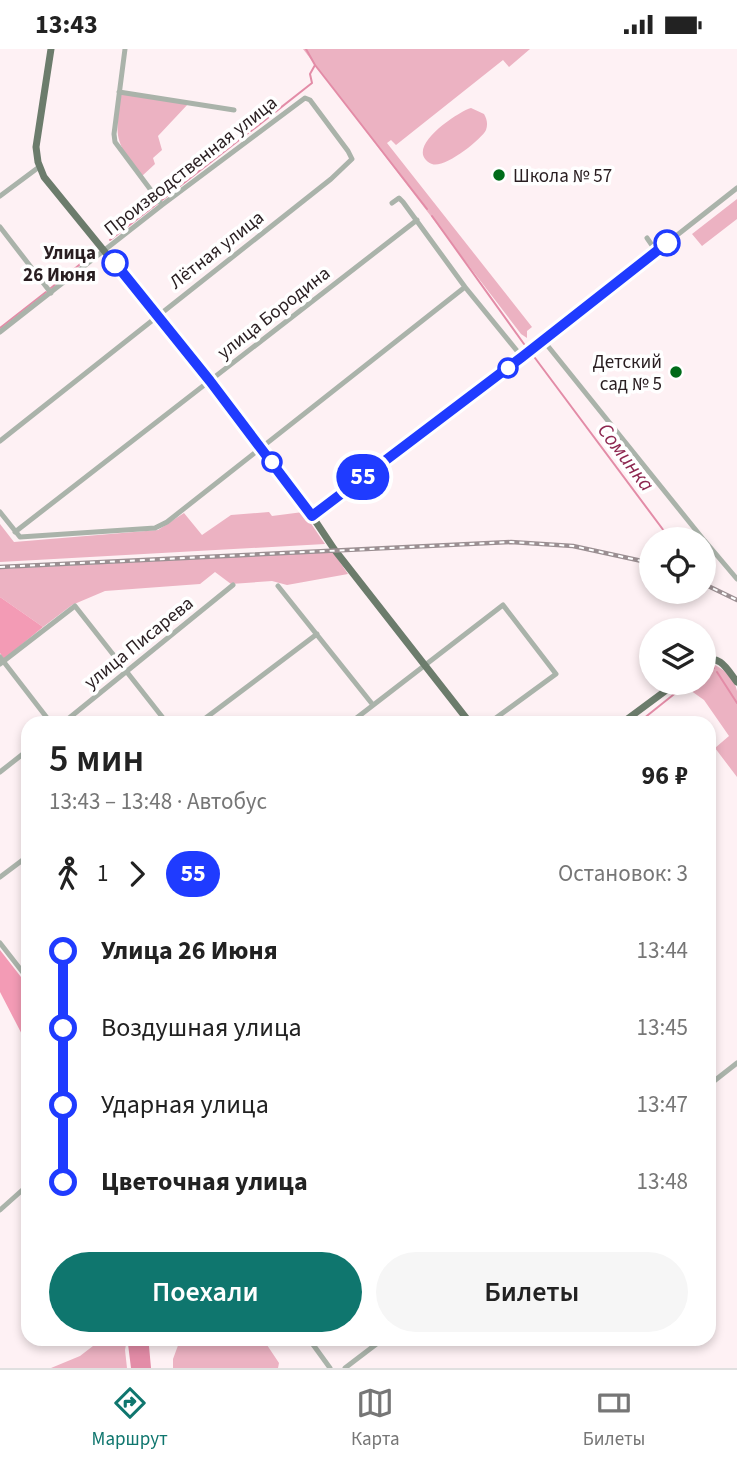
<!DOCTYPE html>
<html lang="ru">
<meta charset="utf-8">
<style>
body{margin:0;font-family:"Source Sans 3",sans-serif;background:#f6f6f6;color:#222;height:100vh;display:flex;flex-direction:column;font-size:26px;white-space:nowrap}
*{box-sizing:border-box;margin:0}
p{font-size:23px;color:#767676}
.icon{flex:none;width:38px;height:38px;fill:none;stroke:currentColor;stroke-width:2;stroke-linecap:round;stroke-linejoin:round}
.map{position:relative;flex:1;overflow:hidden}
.details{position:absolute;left:21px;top:667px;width:695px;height:630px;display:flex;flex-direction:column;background:#fff;border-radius:21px;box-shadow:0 4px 10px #0003}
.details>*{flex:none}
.badge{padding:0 14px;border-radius:23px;font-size:24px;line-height:46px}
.buttons{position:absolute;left:639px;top:478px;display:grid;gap:14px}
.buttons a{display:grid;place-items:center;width:77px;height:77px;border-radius:50%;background:#fff;box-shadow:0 4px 10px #0003;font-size:35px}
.map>.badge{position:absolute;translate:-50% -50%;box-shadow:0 0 0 4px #fff}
.legs{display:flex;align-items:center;gap:10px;height:77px;padding:0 28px;font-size:23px}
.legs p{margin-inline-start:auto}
.summary{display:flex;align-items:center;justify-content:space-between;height:119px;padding:0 28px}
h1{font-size:38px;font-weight:600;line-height:52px}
.cta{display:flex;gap:14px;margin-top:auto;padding:14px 28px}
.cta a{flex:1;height:80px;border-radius:42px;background:#0f766e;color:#fff;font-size:28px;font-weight:600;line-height:80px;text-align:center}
.cta a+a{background:#f6f6f6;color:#222}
ul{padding:0 28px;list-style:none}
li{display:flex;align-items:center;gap:24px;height:77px;font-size:26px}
li i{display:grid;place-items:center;width:10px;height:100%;margin:0 9px;background:currentColor}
li i::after{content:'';width:18px;height:18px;margin:-9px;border:5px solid;border-radius:50%;background:#fff}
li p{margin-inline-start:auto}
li:first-child i{background:linear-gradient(#0000 50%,currentColor 0)}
li:last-child i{background:linear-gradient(currentColor 50%,#0000 0)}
.status{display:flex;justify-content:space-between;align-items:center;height:49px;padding:0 35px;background:#fff;direction:ltr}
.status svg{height:19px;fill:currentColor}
.menu{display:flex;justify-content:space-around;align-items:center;height:98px;border-top:2px solid #e0e0e0;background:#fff;font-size:19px;color:#767676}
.menu a{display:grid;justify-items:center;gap:4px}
.menu .current{color:#0f766e}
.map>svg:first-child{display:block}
.green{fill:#ecb2c2}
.forest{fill:#f39bb5}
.water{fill:#e38ca7}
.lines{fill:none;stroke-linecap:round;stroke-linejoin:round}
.stream{stroke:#e38ca7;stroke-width:2}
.minor{stroke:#aab3aa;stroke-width:5}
.major{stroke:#6c7c6c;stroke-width:7}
.rail-casing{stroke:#9b8f92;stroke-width:4.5}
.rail{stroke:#fff;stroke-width:2;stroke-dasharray:5;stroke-linecap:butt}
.line-1-casing{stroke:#fff;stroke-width:16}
.line-1{stroke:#1f3bff;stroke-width:10}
.poi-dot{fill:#006b19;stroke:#fff;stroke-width:2.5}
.stop-1-dot{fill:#fff;stroke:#1f3bff;stroke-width:3.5}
.labels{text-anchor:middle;stroke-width:7;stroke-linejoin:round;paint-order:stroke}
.street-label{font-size:19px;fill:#291e21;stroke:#fff}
.poi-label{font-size:19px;fill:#291e21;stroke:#fff;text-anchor:start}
.stop-label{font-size:19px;font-weight:bold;fill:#291e21;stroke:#fff;text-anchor:end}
.water-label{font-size:21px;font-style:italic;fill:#8e2851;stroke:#fff}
</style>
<div class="status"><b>13:43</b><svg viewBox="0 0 49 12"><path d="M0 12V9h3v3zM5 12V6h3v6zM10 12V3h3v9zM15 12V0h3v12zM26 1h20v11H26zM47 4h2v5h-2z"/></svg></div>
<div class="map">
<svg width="737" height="1319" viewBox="0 0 737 1319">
<rect width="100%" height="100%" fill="#fef1f4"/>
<path class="green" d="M303 0H530L509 18 503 11 396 96 391 91 387 94 532 278 527 282V289L521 285Z
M120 45 189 54 158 87 162 101 153 109 155 115 142 127C113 90 116 91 120 45Z
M471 59 484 65C487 70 488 75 486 81 481 91 444 120 432 115 401 101 457 63 471 59Z
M737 150V170L702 197 692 185Z
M269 463 272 467 303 463 325 495 0 513V475L14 493 158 481 184 464 202 486 231 466Z
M333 503 348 525 287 536 272 532 231 535 215 523 200 535 105 542 72 556 43 578 0 548V520Z
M706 614C719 614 735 629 737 642 737 670 737 700 737 728L715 699 729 687 704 651 680 634H704V616Z
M102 1290H127L125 1301 127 1319H51L80 1307Z
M206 1290H263L279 1314 278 1319H173V1310L180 1291Z"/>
<path class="forest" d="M0 548 43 578 4 610 0 604Z
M0 901 28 937V997L0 943Z"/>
<path class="water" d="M136 1293H145L149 1297 151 1319H131L128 1295Z"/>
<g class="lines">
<path class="stream" d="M306 0 315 16 427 160
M251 82 312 34 310 25 315 16
M162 151 248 84
M432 167 524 295
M110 191 158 154
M51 239 95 203
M0 279 46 243
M535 309 670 490
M704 521 710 526
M704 621 709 616 714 619
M717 623 737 654
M638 674 688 634"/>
<path class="minor" d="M125 0 114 85 115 93 162 156
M119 43 234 61
M0 147 39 118
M392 154 399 149 403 153 465 238 522 308
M0 178 51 244
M647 189 656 202
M0 283 162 156 305 49 310 51 348 102 352 110 331 130 0 392
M543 291 703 490
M0 463 20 488 155 479 167 473 465 238
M312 467 522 308 737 139
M15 483 417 171
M704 491 737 530
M278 537 373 656
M0 608 51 674
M0 615 75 557 167 674
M63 674 233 536
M199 674 317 585
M350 674 503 556 556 625 489 674
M0 723 28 701
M709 818 713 823 709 826
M0 828 28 807
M0 894 28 930
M709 1036 737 1014
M0 1161 28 1136
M309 1290 330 1319
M345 1319 383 1290"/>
<path class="major" d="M51 0 36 98 38 113 44 128 210 332 312 467 334 500 470 674
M704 613C720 604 728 622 737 633
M622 674 676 634"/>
<defs>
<path id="rail" d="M0 518 511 493 573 497 651 514
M704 535 737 551"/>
</defs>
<use href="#rail" class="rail-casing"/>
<use href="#rail" class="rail"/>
</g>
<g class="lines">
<defs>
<path id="line-1" d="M115 214 210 332 312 467 522 308 667 194"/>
</defs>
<use href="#line-1" class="line-1-casing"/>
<use href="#line-1" class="line-1"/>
</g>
<g class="poi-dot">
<circle cx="499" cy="126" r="7"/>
<circle cx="676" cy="323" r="7"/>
</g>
<g class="stop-1-dot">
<circle cx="667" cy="194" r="12"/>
<circle cx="115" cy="214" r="12"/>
<circle cx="508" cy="319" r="9"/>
<circle cx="272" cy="413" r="9"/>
</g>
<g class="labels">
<g class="street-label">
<text transform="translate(190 116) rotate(-38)" y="7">Производственная улица</text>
<text transform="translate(216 200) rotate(-38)" y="7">Лётная улица</text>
<text transform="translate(273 263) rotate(-38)" y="7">улица Бородина</text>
<text transform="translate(138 593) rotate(-39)" y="7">улица Писарева</text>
</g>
<g class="poi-label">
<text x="513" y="133">Школа № 57</text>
<text x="662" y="319" text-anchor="end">Детский<tspan x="662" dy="22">сад № 5</tspan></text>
</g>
<g class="stop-label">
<text x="96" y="210">Улица<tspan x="96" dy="22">26 Июня</tspan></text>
</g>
<g class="water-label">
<text transform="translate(626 408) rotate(53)" y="7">Соминка</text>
</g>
</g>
</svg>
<div class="buttons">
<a><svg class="icon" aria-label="locate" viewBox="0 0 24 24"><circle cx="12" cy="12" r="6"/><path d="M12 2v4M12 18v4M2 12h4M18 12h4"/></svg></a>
<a><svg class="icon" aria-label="layers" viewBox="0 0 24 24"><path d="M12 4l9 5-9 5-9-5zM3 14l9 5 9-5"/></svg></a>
</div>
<b class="badge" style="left:363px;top:428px;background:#1f3bff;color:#fff">55</b>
<section class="details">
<div class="summary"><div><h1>5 мин</h1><p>13:43 – 13:48 · Автобус</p></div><b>96 ₽</b></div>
<div class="legs"><svg class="icon" aria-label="walk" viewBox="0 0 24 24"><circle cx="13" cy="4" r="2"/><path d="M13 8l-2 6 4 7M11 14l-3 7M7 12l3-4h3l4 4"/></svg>1<svg class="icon" aria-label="forward" viewBox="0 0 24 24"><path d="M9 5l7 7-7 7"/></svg><b class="badge" style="background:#1f3bff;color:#fff">55</b><p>Остановок: 3</p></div>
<ul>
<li><i style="color:#1f3bff"></i><b>Улица 26 Июня</b><p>13:44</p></li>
<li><i style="color:#1f3bff"></i><span>Воздушная улица</span><p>13:45</p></li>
<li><i style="color:#1f3bff"></i><span>Ударная улица</span><p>13:47</p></li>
<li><i style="color:#1f3bff"></i><b>Цветочная улица</b><p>13:48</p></li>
</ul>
<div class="cta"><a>Поехали</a><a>Билеты</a></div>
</section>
</div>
<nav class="menu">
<a class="current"><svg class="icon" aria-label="directions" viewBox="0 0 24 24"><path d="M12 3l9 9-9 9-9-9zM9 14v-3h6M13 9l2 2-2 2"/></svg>Маршрут</a>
<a><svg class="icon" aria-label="map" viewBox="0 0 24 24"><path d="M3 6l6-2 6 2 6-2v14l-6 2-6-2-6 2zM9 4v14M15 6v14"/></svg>Карта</a>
<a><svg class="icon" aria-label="tickets" viewBox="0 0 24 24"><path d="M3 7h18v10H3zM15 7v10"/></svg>Билеты</a>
</nav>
